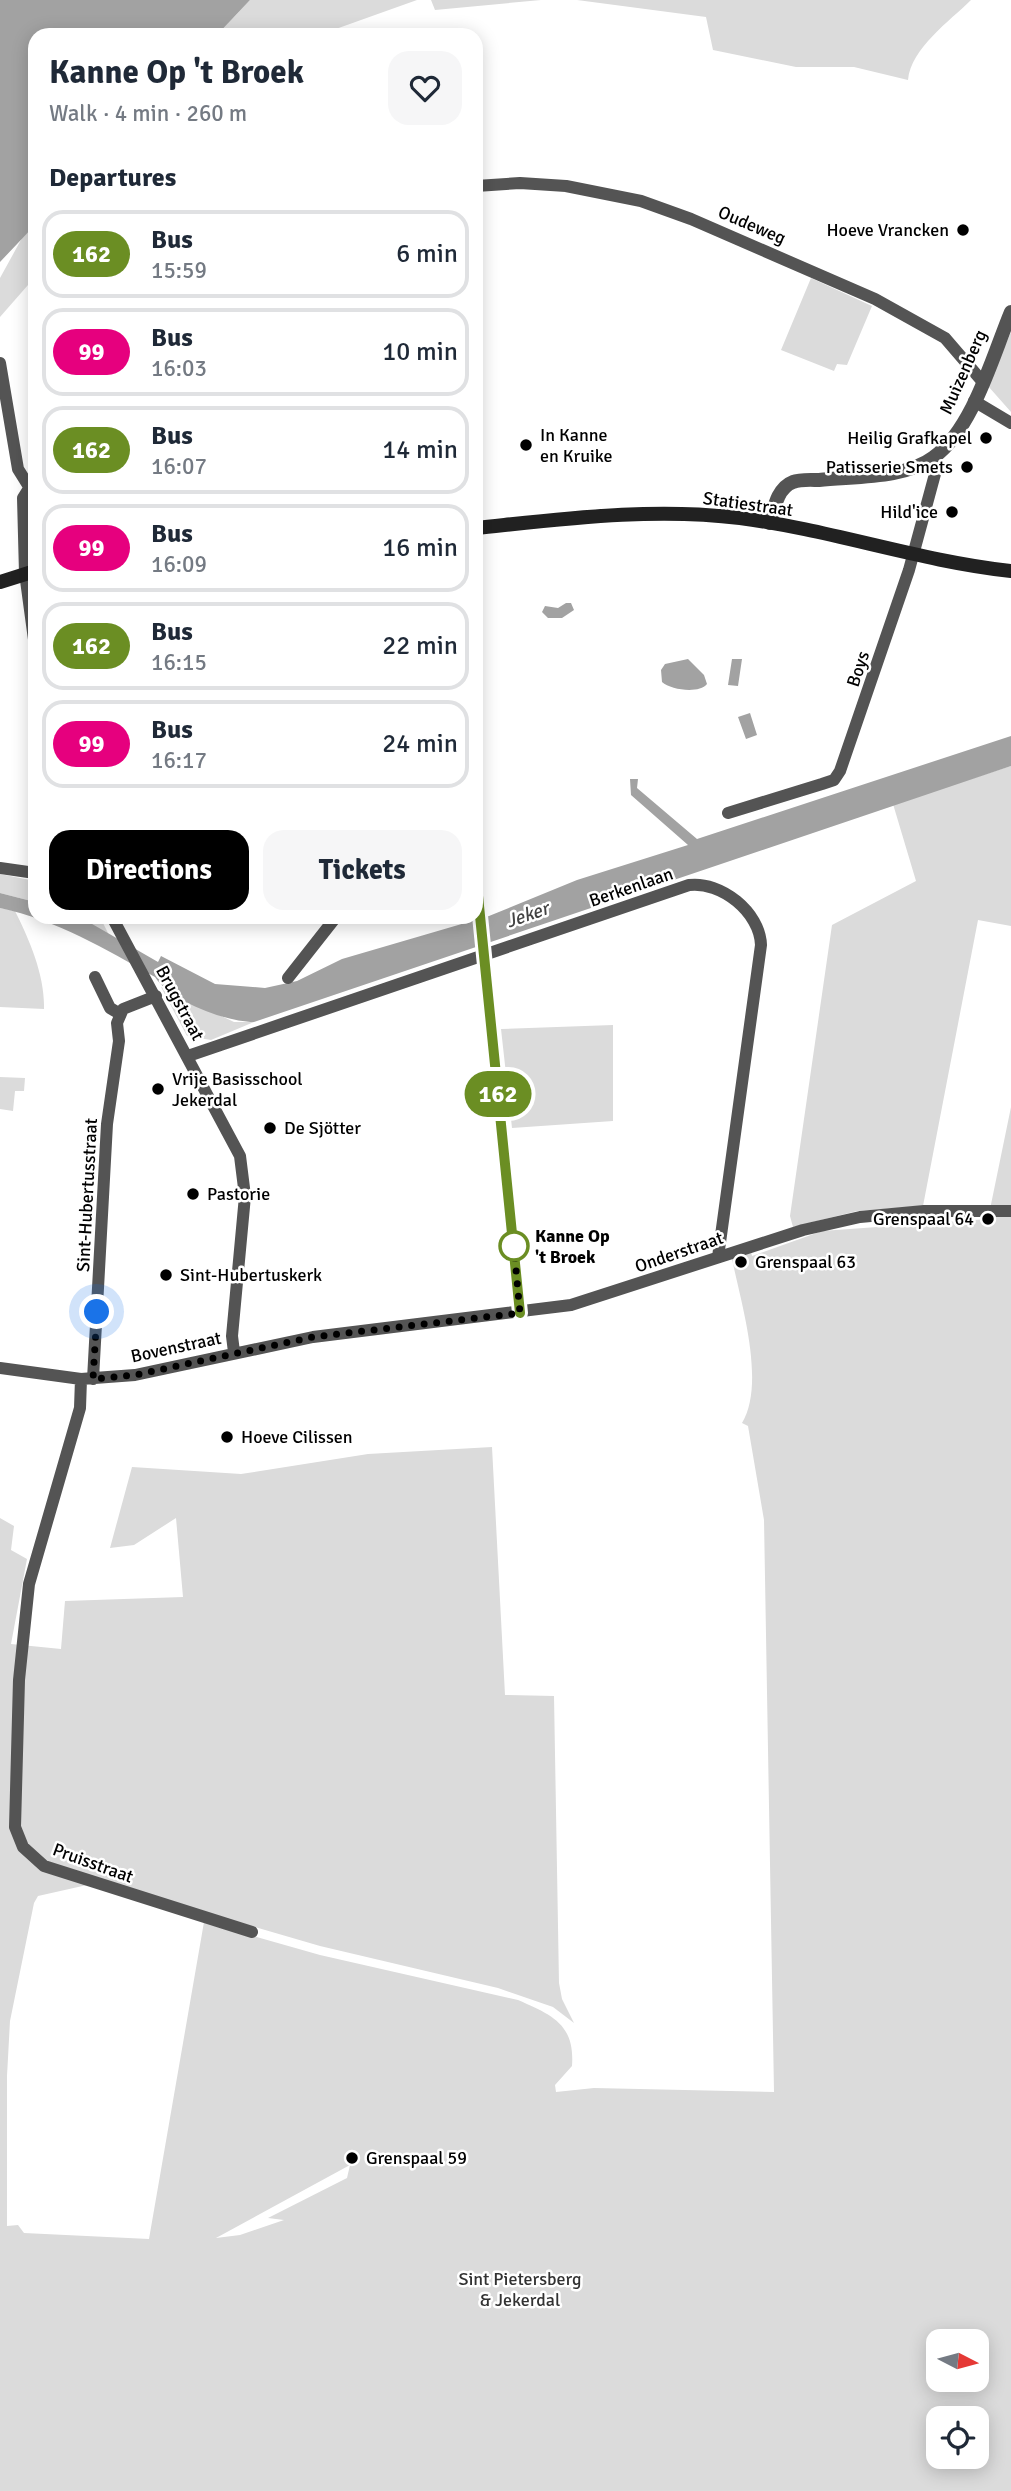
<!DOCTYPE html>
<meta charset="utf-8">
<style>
body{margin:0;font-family:Signika,sans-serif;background:#f6f6f7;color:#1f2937;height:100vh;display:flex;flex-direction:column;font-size:26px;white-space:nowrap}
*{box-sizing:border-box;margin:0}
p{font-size:23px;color:#747a83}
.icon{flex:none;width:38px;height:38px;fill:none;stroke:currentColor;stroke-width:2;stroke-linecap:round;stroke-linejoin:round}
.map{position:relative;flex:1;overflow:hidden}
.sheet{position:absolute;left:28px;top:28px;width:455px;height:896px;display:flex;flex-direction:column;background:#fff;border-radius:21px;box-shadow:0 4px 18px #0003}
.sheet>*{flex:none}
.badge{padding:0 14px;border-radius:23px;font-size:24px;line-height:46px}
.needle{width:46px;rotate:96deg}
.fabs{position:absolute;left:926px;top:2329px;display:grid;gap:14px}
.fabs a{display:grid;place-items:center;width:63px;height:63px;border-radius:14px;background:#fff;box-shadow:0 4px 18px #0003;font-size:35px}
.you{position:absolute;width:35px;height:35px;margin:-18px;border:5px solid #fff;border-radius:50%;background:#1a73e8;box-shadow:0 0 0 10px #1a73e833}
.map>.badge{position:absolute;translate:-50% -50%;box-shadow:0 0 0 4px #fff}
h2{padding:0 21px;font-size:26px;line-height:63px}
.round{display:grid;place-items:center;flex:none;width:74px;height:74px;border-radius:21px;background:#f6f6f7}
.summary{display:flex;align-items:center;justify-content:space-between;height:119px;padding:0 21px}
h1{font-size:33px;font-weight:700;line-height:52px}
.action{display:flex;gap:14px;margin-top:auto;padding:14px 21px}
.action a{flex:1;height:80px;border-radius:21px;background:#000;color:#fff;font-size:28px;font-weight:700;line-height:80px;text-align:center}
.action a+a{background:#f6f6f7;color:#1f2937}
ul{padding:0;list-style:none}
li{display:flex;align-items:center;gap:21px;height:88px;margin:0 14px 10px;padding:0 7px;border:4px solid #e0e1e3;border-radius:21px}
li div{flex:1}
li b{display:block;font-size:26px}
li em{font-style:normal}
li .badge{min-width:77px;font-weight:700;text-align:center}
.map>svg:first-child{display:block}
.green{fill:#dbdbdb;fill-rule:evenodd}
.water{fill:#a2a2a2}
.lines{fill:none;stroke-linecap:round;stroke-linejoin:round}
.minor{stroke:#545454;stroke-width:12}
.tertiary{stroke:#545454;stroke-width:14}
.secondary{stroke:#212121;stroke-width:14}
.line-casing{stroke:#fff;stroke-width:16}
.line{stroke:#6b8e23;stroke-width:10}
.walk{stroke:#000;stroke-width:7;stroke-dasharray:0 12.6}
.poi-dot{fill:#000;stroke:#fff;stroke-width:2.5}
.stop-dot{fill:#fff;stroke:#6b8e23;stroke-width:3.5}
.labels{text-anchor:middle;stroke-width:5;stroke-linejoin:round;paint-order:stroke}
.street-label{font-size:18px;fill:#000;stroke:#fff}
.poi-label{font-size:18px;fill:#000;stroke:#fff;text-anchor:start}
.stop-label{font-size:18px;font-weight:bold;fill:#000;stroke:#fff;text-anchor:start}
.park-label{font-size:18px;fill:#323232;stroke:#fff}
.water-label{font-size:19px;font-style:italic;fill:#434343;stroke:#fff}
</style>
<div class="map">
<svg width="1011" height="2491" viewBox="0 0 1011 2491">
<rect width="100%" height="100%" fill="#fff"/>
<path class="green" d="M250 0H417L319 35H217Z
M431 0H541L435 10Z
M577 0H971C950 21 911 48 908 80L854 67H796L713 50 706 17Z
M35 225V277L0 317V278L22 238Z
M811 278 872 306 847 365 837 364 834 371 781 350Z
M1011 332V412L988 386Z
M1011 766V926L978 920 923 1206 857 1211 793 1227 790 1216 832 925 916 881 893 804Z
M0 874 35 881V902L0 893Z
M0 908 15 911C30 941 45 976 44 1009L0 1007Z
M80 917H100L109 935Z
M161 987 234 1022H254L211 1040 187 1036Z
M613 1025V1121L512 1128 501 1029Z
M0 1077 25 1078 24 1091H15L13 1111 0 1109Z
M1011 1107V2491H0V1518L14 1526 11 1550 27 1559 11 1644 61 1649 65 1601 183 1597 176 1518 134 1545 110 1548 132 1467 241 1474 368 1454 492 1447 505 1695 554 1696 559 1983 562 1999 574 2023 553 2007 498 1988 320 1946 248 1925 87 1885 38 1896 34 1903 10 2021 7 2076V2226L18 2225 24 2233 149 2239 204 1922 320 1955 518 2000C552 2015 575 2024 572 2066L555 2085 556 2092 594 2088 774 2092 764 1520 748 1426 742 1423C766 1383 741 1303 732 1259L751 1252 752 1256 822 1231 988 1219ZM350 2165 347 2178 268 2218 284 2220 240 2235 216 2238ZM938 2342H976V2380H938ZM938 2418H976V2457H938Z"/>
<path class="water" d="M0 0H250L217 35H35V225L0 262Z
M566 603H571L574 610 562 618H548L542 612 545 606 558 608Z
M688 659 704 675 707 684C699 694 671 690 662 682L661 670 665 664Z
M732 659H742L738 686 728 685Z
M750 713 757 735 746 739 738 717Z
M1011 736V766L254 1022C226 1022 170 1001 155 977 105 949 57 920 0 908V893L35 902V917H80L158 962 161 956 215 984 265 988 297 981 342 959 489 916 577 880 688 845 631 795 630 779H638L637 788 697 839Z"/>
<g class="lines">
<path class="minor" d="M476 186 520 183 566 186 641 201 691 219 875 299 945 338 982 381
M0 363 18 469 28 485
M974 401 1011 423
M35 479 23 498 25 573 35 647
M728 813 822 784 834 780 840 771 909 570 935 474 932 459
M0 868 35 873
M476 876 520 1313
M112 917 240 1156 245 1196 232 1336 234 1352
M95 977 110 1008 120 1014
M288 978 336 917
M188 1056 689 885C721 881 760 912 761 945L718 1257
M0 1368 81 1379 135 1375 313 1337 571 1305 803 1230 860 1217 924 1211H1011
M81 1379 80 1408 29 1584 19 1680 15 1827 23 1847 44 1866 252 1932
M93 1379 107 1124 119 1041 117 1023 123 1009 156 996"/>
<path class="tertiary" d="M770 523C774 509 777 488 793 482 800 479 812 480 819 480 854 476 905 479 934 457 973 429 993 355 1011 312"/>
<path class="secondary" d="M476 528C563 519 652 507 740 518 832 530 919 561 1011 571
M0 582 35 571"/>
</g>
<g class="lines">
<defs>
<path id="line" d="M476 876 520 1313"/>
</defs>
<use href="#line" class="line-casing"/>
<use href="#line" class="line"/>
<path class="walk" d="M97 1312 93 1379 135 1375 313 1337 520 1313 513 1237 514 1246"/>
</g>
<g class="poi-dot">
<circle cx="963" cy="230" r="7"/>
<circle cx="986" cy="438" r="7"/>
<circle cx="526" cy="445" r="7"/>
<circle cx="967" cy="467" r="7"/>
<circle cx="952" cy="512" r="7"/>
<circle cx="158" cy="1089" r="7"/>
<circle cx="270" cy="1128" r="7"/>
<circle cx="193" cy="1194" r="7"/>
<circle cx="988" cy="1219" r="7"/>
<circle cx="741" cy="1262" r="7"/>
<circle cx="166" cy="1275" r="7"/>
<circle cx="227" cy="1437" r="7"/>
<circle cx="352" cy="2158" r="7"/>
</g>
<circle class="stop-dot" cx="514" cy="1246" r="14"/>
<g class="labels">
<g class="street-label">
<text transform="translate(752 225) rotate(23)" y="6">Oudeweg</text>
<text transform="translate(963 372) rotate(-66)" y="6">Muizenberg</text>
<text transform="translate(748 504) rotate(8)" y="6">Statiestraat</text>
<text transform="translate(858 669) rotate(-72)" y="6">Boys</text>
<text transform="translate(631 887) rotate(-19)" y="6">Berkenlaan</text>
<text transform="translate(180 1003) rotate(62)" y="6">Brugstraat</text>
<text transform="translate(87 1195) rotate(-87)" y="6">Sint-Hubertusstraat</text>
<text transform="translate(679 1252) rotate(-19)" y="6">Onderstraat</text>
<text transform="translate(176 1347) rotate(-12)" y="6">Bovenstraat</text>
<text transform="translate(93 1863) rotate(20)" y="6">Pruisstraat</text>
</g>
<g class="poi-label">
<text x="949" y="236" text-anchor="end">Hoeve Vrancken</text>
<text x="540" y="441">In Kanne<tspan x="540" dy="21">en Kruike</tspan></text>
<text x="972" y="444" text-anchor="end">Heilig Grafkapel</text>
<text x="953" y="473" text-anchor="end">Patisserie Smets</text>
<text x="938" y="518" text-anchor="end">Hild'ice</text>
<text x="172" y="1085">Vrije Basisschool<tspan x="172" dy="21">Jekerdal</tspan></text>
<text x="284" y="1134">De Sjötter</text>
<text x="207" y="1200">Pastorie</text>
<text x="974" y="1225" text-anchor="end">Grenspaal 64</text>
<text x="755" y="1268">Grenspaal 63</text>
<text x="180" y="1281">Sint-Hubertuskerk</text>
<text x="241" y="1443">Hoeve Cilissen</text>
<text x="366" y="2164">Grenspaal 59</text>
</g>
<g class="stop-label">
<text x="535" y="1242">Kanne Op<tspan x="535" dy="21">'t Broek</tspan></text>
</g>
<g class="park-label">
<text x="520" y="2285">Sint Pietersberg<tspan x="520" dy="21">&amp; Jekerdal</tspan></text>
</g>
<g class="water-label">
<text transform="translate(527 914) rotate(-19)" y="7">Jeker</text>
</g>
</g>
</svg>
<div class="fabs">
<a><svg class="needle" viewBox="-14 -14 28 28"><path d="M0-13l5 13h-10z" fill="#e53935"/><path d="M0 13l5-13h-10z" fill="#747a83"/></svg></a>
<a><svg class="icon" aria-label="locate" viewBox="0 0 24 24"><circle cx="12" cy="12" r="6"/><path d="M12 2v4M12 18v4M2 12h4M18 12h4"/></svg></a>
</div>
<div class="you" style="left:97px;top:1312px"></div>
<b class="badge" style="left:498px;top:1094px;background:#6b8e23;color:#fff">162</b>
<section class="sheet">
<div class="summary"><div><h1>Kanne Op 't Broek</h1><p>Walk · 4 min · 260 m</p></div><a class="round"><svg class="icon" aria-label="heart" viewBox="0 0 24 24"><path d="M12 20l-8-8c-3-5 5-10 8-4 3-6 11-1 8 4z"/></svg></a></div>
<h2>Departures</h2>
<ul>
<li><span class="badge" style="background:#6b8e23;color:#fff">162</span><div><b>Bus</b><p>15:59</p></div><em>6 min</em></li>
<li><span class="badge" style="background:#e6007e;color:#fff">99</span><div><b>Bus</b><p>16:03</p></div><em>10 min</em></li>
<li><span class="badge" style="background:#6b8e23;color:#fff">162</span><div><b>Bus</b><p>16:07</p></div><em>14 min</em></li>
<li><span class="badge" style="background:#e6007e;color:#fff">99</span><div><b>Bus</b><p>16:09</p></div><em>16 min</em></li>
<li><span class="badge" style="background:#6b8e23;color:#fff">162</span><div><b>Bus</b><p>16:15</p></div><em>22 min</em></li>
<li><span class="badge" style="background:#e6007e;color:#fff">99</span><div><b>Bus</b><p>16:17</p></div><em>24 min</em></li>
</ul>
<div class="action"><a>Directions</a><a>Tickets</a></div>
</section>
</div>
